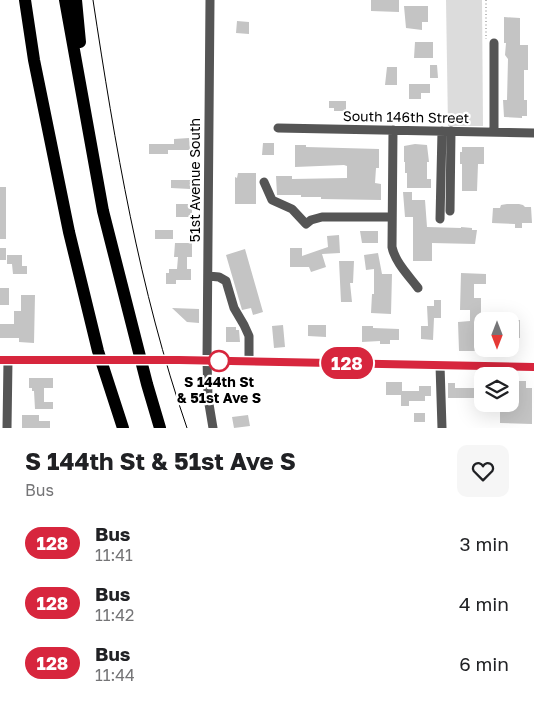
<!DOCTYPE html>
<style>
body{margin:0;font-family:"Golos Text",sans-serif;background:#f6f6f6;color:#202124;height:100vh;display:flex;flex-direction:column;font-size:19px;white-space:nowrap}
*{box-sizing:border-box;margin:0}
p{font-size:16px;color:#757577}
.icon{flex:none;width:28px;height:28px;fill:none;stroke:currentColor;stroke-width:2;stroke-linecap:round;stroke-linejoin:round}
.map{position:relative;height:428px;overflow:hidden}
.drawer{display:flex;flex-direction:column;background:#fff;flex:1}
.drawer>*{flex:none}
.badge{padding:0 10px;border-radius:16px;font-size:18px;line-height:32px}
.needle{width:32px;rotate:180deg}
.buttons{position:absolute;left:474px;top:312px;display:grid;gap:10px}
.buttons a{display:grid;place-items:center;width:45px;height:45px;border-radius:10px;background:#fff;box-shadow:0 5px 20px #0002;font-size:25px}
.map>.badge{position:absolute;translate:-50% -50%;box-shadow:0 0 0 2px #fff}
.round{display:grid;place-items:center;flex:none;width:52px;height:52px;border-radius:10px;background:#f6f6f6}
.headline{display:flex;align-items:center;justify-content:space-between;height:85px;padding:0 25px}
h1{font-size:24px;font-weight:700;line-height:38px}
ul{padding:0;list-style:none}
li{display:flex;align-items:center;gap:15px;height:60px;padding:0 25px}
li div{flex:1}
li b{display:block;font-size:19px}
li em{font-style:normal}
li .badge{min-width:55px;font-weight:700;text-align:center}
.map>svg:first-child{display:block}
.green{fill:#dcdcdc}
.building{fill:#c4c4c4}
.lines{fill:none;stroke-linecap:round;stroke-linejoin:round}
.path{stroke:#777;stroke-width:1;stroke-dasharray:1 2.5;stroke-linecap:butt}
.minor{stroke:#555;stroke-width:9}
.highway{stroke:#000;stroke-width:12}
.tram{stroke:#000;stroke-width:1}
.line-casing{stroke:#fff;stroke-width:11}
.line{stroke:#d7263d;stroke-width:8}
.stop-dot{fill:#fff;stroke:#d7263d;stroke-width:2.5}
.labels{text-anchor:middle;stroke-width:4.5;stroke-linejoin:round;paint-order:stroke}
.street-label{font-size:14px;fill:#000;stroke:#fff}
.stop-label{font-size:14px;font-weight:bold;fill:#000;stroke:#fff}
</style>
<div class="map">
<svg width="534" height="428" viewBox="0 0 534 428">
<rect width="100%" height="100%" fill="#fff"/>
<path class="green" d="M446 0H482L483 126H448Z"/>
<path class="building" d="M371 0H399V12L371 11Z
M404 6H428V22H422V30L406 28Z
M504 17 520 18V45H528V70H524V100H527V116H522V118L504 117 503 100H507L508 59 505 55 506 43H504Z
M237 21 249 22V34L236 33Z
M415 42H433V58H414Z
M430 65H437L438 78H430Z
M387 67H397V85H385Z
M409 84H430V93H421V99H409Z
M329 101H346V111H334V108H329Z
M189 138 190 150H168V154H149V144H174V139Z
M263 143H274V155H262Z
M415 144 427 145 429 162H427V179H431V188H407V173H405V162H404V146Z
M295 145H306V147L379 149V168H376L375 183 381 184V200L321 199V197H301V195H277L276 176H292V179L347 178V166L344 165 295 167Z
M462 147H484V164H478L477 191H462V164H460V152H462Z
M238 173H256V204H235V177L237 178Z
M171 180H190V189L171 188Z
M0 187H6V239H0Z
M403 192H412V200H425L427 227 461 228V227L472 228V230H477L475 244 432 243V261H413V217H405Z
M176 204H192V217H176Z
M507 204H519L523 205 525 207H531L532 223H522V228H515V224L492 223 493 208H500L501 205Z
M155 230H173V239H155Z
M360 231H378V243H362Z
M339 235 340 253 322 254 326 267 311 272 309 267H290V248H302V256L328 247 327 236Z
M175 243H192V257H187V269H191V280H176V284H166V273H169V269H177L178 257H174Z
M0 248H6V260H0Z
M245 249 263 312 253 315 251 308 242 310 226 255Z
M378 253 382 274H392L391 314 371 313 372 294H374V269L366 270 364 255Z
M7 255H22V266H27V274H13L12 264H7Z
M339 261H354L353 283H350L352 302H341Z
M461 273 486 274V284H474V298H481V351H459L458 322 470 321V310H460Z
M0 288H9V305H0Z
M21 295H35L34 343 19 342V338H0V324H14V311H21Z
M434 300H441V318H434L433 340 421 339V326H428L427 306H434Z
M172 308 199 309V323L187 322Z
M510 320H520V338H510Z
M283 325 285 347 274 348 272 326Z
M308 325H326V337L308 336Z
M362 326H373V328L399 329V340H390V344H380V341L362 342Z
M226 327H236V330H239L240 342H226Z
M29 378H53V388H44V402H53V409H35L34 391H32V388H29Z
M510 381H526V388H532V424L500 423V404H510Z
M386 382H402V391H419V386H431V396H425V401H409V406H401V395H386Z
M475 382H482V398H448V383H455V388H474Z
M414 413H425V422H414Z
M22 415H39V421H50V428H22Z
M248 415 250 426 234 428 232 417Z"/>
<g class="lines">
<path class="path" d="M486 0V39"/>
<path class="minor" d="M210 0 207 360 208 398 213 428
M278 128 534 133
M393 130 392 247C395 262 409 276 418 288
M494 132V43
M264 182 272 200 292 209 306 224 311 220 322 217H391
M450 211 451 131
M440 219 442 131
M208 276 219 277 226 281 234 308 244 325 249 336V361
M0 360H179L534 367
M440 365 442 428
M7 428 8 360"/>
<path class="highway" d="M25 0 34 60 69 232 98 351 123 428
M65 0 103 211 147 384 160 428
M76 0 80 42"/>
<path class="tram" d="M93 0C115 145 139 289 187 428"/>
</g>
<g class="lines">
<defs>
<path id="line" d="M0 360H179L534 367"/>
</defs>
<use href="#line" class="line-casing"/>
<use href="#line" class="line"/>
</g>
<circle class="stop-dot" cx="219" cy="361" r="10"/>
<g class="labels">
<g class="street-label">
<text transform="translate(406 117) rotate(1)" y="5">South 146th Street</text>
<text transform="translate(195 180) rotate(-90)" y="5">51st Avenue South</text>
</g>
<g class="stop-label">
<text x="219" y="387">S 144th St<tspan x="219" dy="16">&amp; 51st Ave S</tspan></text>
</g>
</g>
</svg>
<div class="buttons">
<a><svg class="needle" viewBox="-14 -14 28 28"><path d="M0-13l5 13h-10z" fill="#e53935"/><path d="M0 13l5-13h-10z" fill="#757577"/></svg></a>
<a><svg class="icon" aria-label="layers" viewBox="0 0 24 24"><path d="M12 4l9 5-9 5-9-5zM3 14l9 5 9-5"/></svg></a>
</div>
<b class="badge" style="left:347px;top:363px;background:#d7263d;color:#fff">128</b>
</div>
<section class="drawer">
<div class="headline"><div><h1>S 144th St &amp; 51st Ave S</h1><p>Bus</p></div><a class="round"><svg class="icon" aria-label="heart" viewBox="0 0 24 24"><path d="M12 20l-8-8c-3-5 5-10 8-4 3-6 11-1 8 4z"/></svg></a></div>
<ul>
<li><span class="badge" style="background:#d7263d;color:#fff">128</span><div><b>Bus</b><p>11:41</p></div><em>3 min</em></li>
<li><span class="badge" style="background:#d7263d;color:#fff">128</span><div><b>Bus</b><p>11:42</p></div><em>4 min</em></li>
<li><span class="badge" style="background:#d7263d;color:#fff">128</span><div><b>Bus</b><p>11:44</p></div><em>6 min</em></li>
</ul>
</section>
